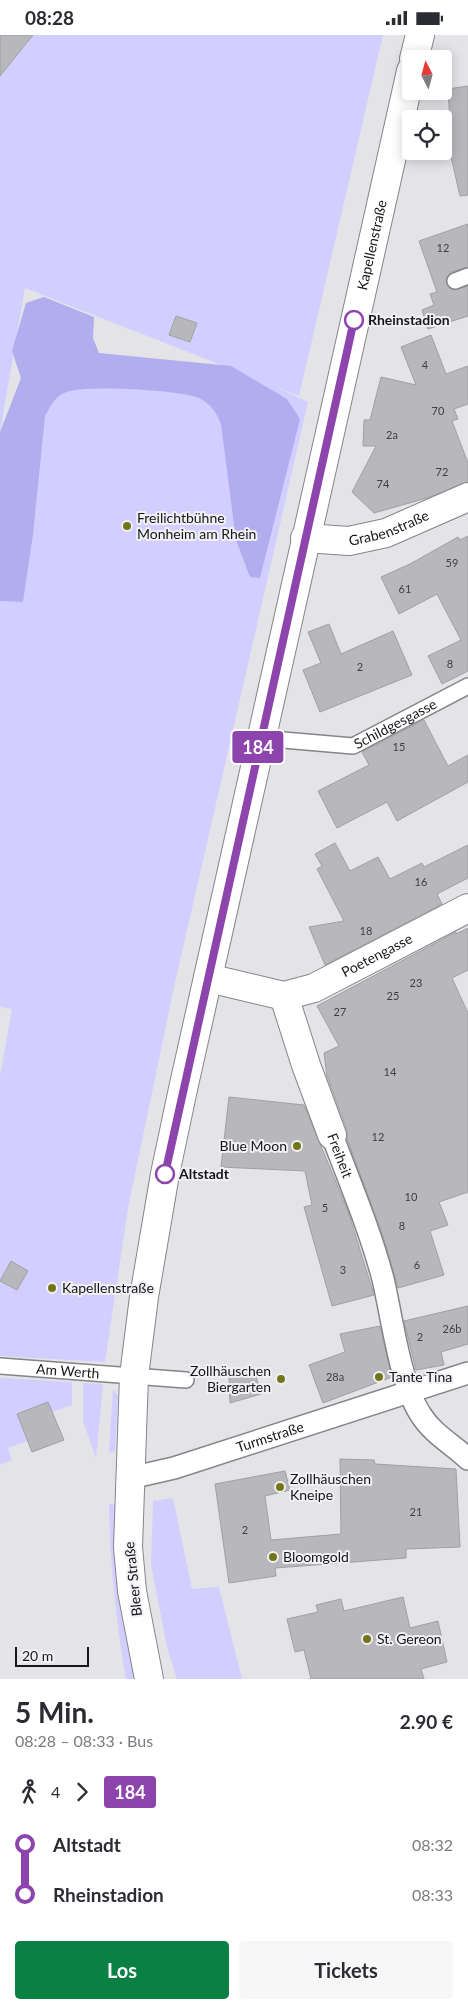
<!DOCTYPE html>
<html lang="de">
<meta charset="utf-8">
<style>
body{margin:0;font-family:Lato,sans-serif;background:#f7f7f7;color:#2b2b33;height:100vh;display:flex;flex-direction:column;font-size:19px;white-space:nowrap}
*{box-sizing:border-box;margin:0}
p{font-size:16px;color:#7c7c81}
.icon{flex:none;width:28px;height:28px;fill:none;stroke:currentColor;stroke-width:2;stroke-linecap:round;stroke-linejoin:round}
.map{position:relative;height:1644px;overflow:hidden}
.details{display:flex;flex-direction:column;background:#fff;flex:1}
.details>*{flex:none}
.badge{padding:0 10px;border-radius:4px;font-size:18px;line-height:32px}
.needle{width:32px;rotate:354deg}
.controls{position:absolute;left:402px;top:15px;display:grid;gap:10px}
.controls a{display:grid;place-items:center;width:50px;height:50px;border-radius:5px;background:#fff;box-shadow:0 2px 12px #0003;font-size:25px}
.scale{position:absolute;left:15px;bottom:12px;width:74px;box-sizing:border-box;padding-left:5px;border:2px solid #171719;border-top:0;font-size:14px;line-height:18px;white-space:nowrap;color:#171719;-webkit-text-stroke:4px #f0f0f5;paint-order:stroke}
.map>.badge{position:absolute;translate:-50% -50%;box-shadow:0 0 0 2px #fff}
.legs{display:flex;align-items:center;gap:8px;height:55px;padding:0 15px;font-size:16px}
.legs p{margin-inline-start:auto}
.overview{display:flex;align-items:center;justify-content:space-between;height:85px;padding:0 15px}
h1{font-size:28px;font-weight:700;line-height:38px}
.cta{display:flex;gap:10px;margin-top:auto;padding:10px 15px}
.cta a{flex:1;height:58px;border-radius:5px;background:#0b8043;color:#fff;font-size:20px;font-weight:700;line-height:58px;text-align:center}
.cta a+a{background:#f7f7f7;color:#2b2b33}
ul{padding:0 15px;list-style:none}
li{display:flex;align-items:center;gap:18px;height:50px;font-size:19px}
li i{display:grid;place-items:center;width:8px;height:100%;margin:0 6px;background:currentColor}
li i::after{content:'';width:12px;height:12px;margin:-6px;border:4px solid;border-radius:50%;background:#fff}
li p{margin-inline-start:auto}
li:first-child i{background:linear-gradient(#0000 50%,currentColor 0)}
li:last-child i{background:linear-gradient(currentColor 50%,#0000 0)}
.status{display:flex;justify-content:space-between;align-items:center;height:35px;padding:0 25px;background:#fff;direction:ltr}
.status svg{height:14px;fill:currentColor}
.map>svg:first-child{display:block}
.green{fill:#d2ceff}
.forest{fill:#b2adee}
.building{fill:#b8b8bc;stroke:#a0a0a4}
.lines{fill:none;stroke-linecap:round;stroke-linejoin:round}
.service-casing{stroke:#858589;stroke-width:18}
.pedestrian-casing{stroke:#858589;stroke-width:24}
.minor-casing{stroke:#858589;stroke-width:30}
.tertiary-casing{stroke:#858589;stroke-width:30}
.service{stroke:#fff;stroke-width:15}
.pedestrian{stroke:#fff;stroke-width:21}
.minor{stroke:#fff;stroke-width:28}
.tertiary{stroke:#fff;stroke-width:28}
.line-1-casing{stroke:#fff;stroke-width:11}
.line-1{stroke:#8e44ad;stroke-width:8}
.stop-1-dot{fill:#fff;stroke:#8e44ad;stroke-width:2.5}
.poi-dot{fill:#73751b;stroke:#f0f0f5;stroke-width:2}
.labels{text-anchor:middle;stroke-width:4;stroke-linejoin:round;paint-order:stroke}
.number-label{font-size:11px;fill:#3f3f42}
.street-label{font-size:14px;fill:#171719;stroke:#f0f0f5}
.stop-label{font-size:14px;font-weight:bold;fill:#171719;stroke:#f0f0f5;text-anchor:start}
.poi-label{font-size:14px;fill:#171719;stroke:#f0f0f5;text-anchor:start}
</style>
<div class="status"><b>08:28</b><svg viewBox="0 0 49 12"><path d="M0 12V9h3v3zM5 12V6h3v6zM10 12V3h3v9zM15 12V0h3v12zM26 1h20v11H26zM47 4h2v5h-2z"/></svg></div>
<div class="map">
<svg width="468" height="1644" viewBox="0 0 468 1644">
<rect width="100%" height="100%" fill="#e3e3e8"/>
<path class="green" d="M0 0H383L299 361 276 352 308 367 174 952 128 1173 105 1327 0 1321V1041L12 974 0 972V566L22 567 31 358 221 330 25 253 0 397V491Z
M0 1343 72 1347V1370L52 1377 17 1379 27 1406 8 1413 12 1425 0 1430Z
M83 1348 103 1349 96 1423 83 1386Z
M113 1354 118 1361 115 1416 109 1418Z
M173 1463 192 1554 219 1552 242 1644H177L167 1612 151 1530 153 1466Z
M109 1469H116L123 1577 135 1644H126C116 1586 110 1528 109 1469Z"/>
<path class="forest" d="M44 262 94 282 93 303 99 318 231 331 287 364 300 384 260 543 250 542 236 505 221 389C216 377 211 369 199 363 181 355 80 349 64 358 54 363 50 372 45 381L33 499 23 567 0 566V397L21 343 12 316 26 268Z"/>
<path class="building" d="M0 0H33L0 41Z
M468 51V160L460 161 447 104 451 103 448 54Z
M468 189V232L451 237 446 245 449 253 453 255 468 251V281L428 294 422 275 434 270 430 259 437 257 419 206Z
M176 281 197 288 190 307 169 300Z
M431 300 446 339 468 331V369L454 374 458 384 452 386 468 428V447L427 463 374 478 352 457 376 411H363L364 385H370L381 342 416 350 401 312Z
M468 501V636L442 649 428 621 461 605 437 559 399 579 381 542 410 529 458 502 460 505Z
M329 589 341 619 393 596 412 640 320 677 303 635 321 628 308 597Z
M424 685 448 731 468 720V747L397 786 387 767 337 793 318 756 369 730 362 717Z
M335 808 350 836 378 822 390 844 422 828 424 832 468 810V843L437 859 442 869 325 930 309 892 344 886 317 834 322 831 315 819Z
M468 893V935L452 943 468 978V1157L439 1167 448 1190 430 1196 444 1240 398 1253 384 1204 347 1104V1095L327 1041 324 1018 339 1011 317 971 456 897V899Z
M229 1062 304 1070 348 1176 374 1260 332 1271 304 1172 312 1170 305 1136 221 1132Z
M11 1226 28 1236 17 1255 0 1246Z
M468 1271V1309L441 1317 444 1330 416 1335 404 1286Z
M380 1291 392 1342 323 1368 309 1330 345 1317 340 1299Z
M254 1334 261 1359 230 1368 229 1341Z
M48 1367 64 1405 32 1417 17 1379Z
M340 1424 374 1425 375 1429 456 1434 460 1512 406 1514V1523L275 1533 276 1541 229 1548 215 1449 285 1436 290 1455 265 1461 271 1505 341 1499Z
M403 1562 410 1593 438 1586 447 1627 421 1634 424 1644H311L304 1615 295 1617 287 1584 318 1577 316 1570 341 1564 344 1576Z"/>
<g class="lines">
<defs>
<g id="service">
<path d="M455 246 468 241"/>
<path id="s1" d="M260 703 353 711 468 651"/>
<path id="s2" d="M0 1331 186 1345"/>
</g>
<g id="pedestrian">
<path id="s3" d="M332 1100C350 1148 370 1195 383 1244 392 1282 400 1349 421 1380 433 1399 452 1409 468 1424"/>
<path id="s4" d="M130 1443 174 1433 468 1338"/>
</g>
<g id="minor">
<path id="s5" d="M305 503 349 506 386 498 468 462"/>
<path id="s6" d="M208 943 284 961 314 953 468 873"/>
<path d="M284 961 306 1030 332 1100"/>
</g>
<g id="tertiary">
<path d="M414 24 420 0"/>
<path id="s7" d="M149 1644 132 1556 128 1512 134 1341 144 1262 165 1139 183 1054 411 36"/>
</g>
</defs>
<use href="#service" class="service-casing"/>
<use href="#pedestrian" class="pedestrian-casing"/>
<use href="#minor" class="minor-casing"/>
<use href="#tertiary" class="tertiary-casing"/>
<use href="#service" class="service"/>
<use href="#pedestrian" class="pedestrian"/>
<use href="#minor" class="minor"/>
<use href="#tertiary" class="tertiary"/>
</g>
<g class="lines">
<defs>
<path id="line-1" d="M165 1139 354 285"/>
</defs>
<use href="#line-1" class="line-1-casing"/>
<use href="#line-1" class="line-1"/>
</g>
<g class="stop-1-dot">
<circle cx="354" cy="285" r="9"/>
<circle cx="165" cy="1139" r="9"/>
</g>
<g class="poi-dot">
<circle cx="127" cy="491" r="5"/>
<circle cx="297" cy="1111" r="5"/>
<circle cx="52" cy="1253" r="5"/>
<circle cx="379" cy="1342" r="5"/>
<circle cx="281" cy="1344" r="5"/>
<circle cx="280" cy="1452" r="5"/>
<circle cx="273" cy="1522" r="5"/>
<circle cx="367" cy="1604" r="5"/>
</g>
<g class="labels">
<g class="number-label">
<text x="443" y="217">12</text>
<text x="425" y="334">4</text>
<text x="438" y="380">70</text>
<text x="392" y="404">2a</text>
<text x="442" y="441">72</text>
<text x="383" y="453">74</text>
<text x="452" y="532">59</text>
<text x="405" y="558">61</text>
<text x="450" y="633">8</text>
<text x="360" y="636">2</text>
<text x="399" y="716">15</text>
<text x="421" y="851">16</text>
<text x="366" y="900">18</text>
<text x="416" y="952">23</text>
<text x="393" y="965">25</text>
<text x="340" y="981">27</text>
<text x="390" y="1041">14</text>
<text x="378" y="1106">12</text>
<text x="411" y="1166">10</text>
<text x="325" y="1177">5</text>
<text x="402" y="1195">8</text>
<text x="417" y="1234">6</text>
<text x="343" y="1239">3</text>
<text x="452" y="1298">26b</text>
<text x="420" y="1306">2</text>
<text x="335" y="1346">28a</text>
<text x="416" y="1481">21</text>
<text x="245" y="1499">2</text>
</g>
<g class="street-label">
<text dy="5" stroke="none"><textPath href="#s7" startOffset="1461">Kapellenstraße</textPath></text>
<text dy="5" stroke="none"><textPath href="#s5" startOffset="86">Grabenstraße</textPath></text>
<text dy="5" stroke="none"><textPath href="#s1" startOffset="141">Schildgesgasse</textPath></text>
<text dy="5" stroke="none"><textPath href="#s6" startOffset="180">Poetengasse</textPath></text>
<text dy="5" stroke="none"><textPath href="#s3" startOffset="22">Freiheit</textPath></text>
<text dy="5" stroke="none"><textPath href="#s2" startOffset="68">Am Werth</textPath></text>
<text dy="5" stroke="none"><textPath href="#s4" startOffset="146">Turmstraße</textPath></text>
<text transform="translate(133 1544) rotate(-96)" y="5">Bleer Straße</text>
</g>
<g class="stop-label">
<text x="368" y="290">Rheinstadion</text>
<text x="179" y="1144">Altstadt</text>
</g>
<g class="poi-label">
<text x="137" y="488">Freilichtbühne<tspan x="137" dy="16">Monheim am Rhein</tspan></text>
<text x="287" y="1116" text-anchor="end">Blue Moon</text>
<text x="62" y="1258">Kapellenstraße</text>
<text x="271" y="1341" text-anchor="end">Zollhäuschen<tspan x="271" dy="16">Biergarten</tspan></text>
<text x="389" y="1347">Tante Tina</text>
<text x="290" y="1449">Zollhäuschen<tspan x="290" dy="16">Kneipe</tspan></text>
<text x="283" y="1527">Bloomgold</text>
<text x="377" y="1609">St. Gereon</text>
</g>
</g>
</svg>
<div class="controls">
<a><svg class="needle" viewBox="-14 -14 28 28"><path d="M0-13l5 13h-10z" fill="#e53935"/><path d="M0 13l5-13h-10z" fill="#7c7c81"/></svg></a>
<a><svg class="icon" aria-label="locate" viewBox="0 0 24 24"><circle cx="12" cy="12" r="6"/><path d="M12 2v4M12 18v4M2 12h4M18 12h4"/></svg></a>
</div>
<div class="scale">20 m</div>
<b class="badge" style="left:258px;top:712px;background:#8e44ad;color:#fff">184</b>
</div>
<section class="details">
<div class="overview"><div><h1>5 Min.</h1><p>08:28 – 08:33 · Bus</p></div><b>2.90 €</b></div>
<div class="legs"><svg class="icon" aria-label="walk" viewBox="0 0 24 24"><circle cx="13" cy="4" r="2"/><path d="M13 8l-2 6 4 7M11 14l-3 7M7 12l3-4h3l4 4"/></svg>4<svg class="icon" aria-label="forward" viewBox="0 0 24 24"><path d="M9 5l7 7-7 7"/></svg><b class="badge" style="background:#8e44ad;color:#fff">184</b></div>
<ul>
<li><i style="color:#8e44ad"></i><b>Altstadt</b><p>08:32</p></li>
<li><i style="color:#8e44ad"></i><b>Rheinstadion</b><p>08:33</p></li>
</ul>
<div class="cta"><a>Los</a><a>Tickets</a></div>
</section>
